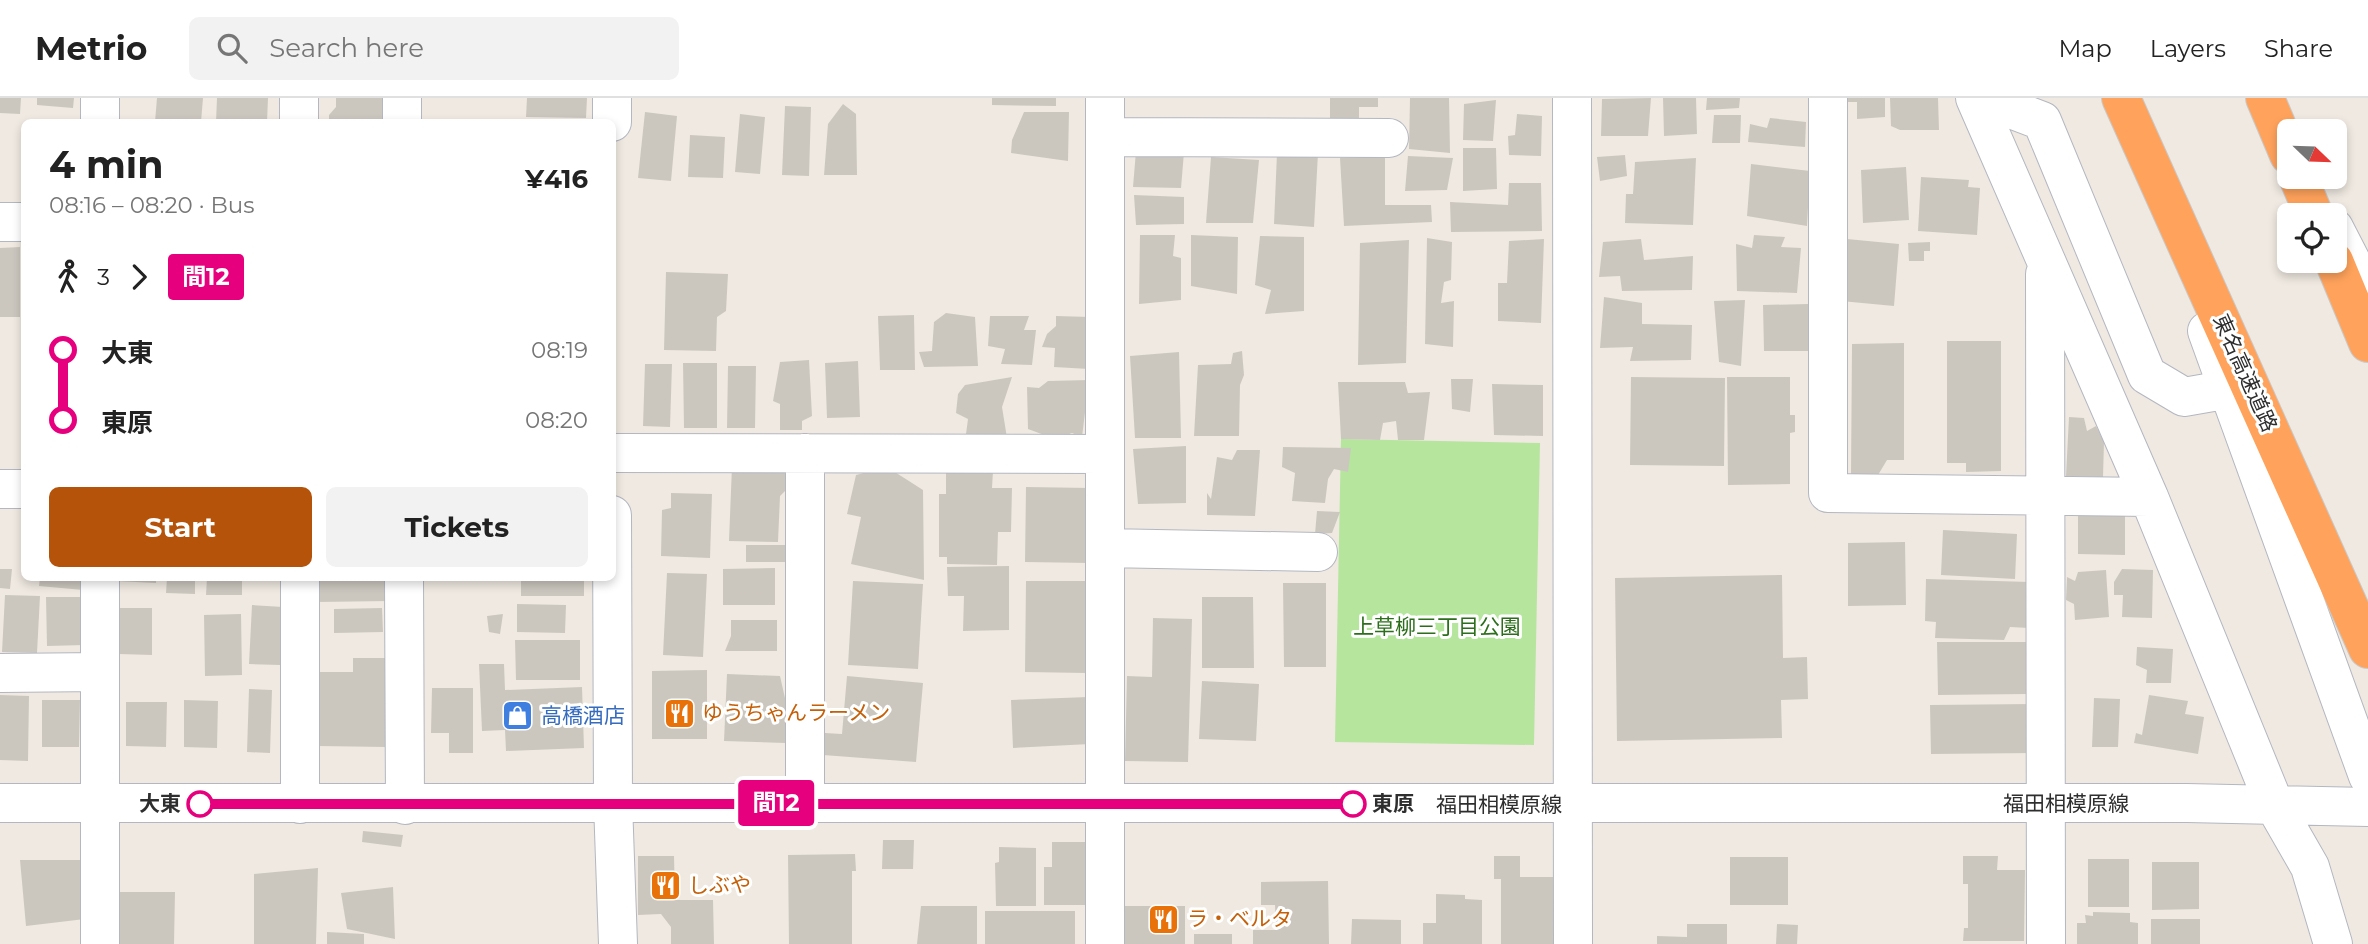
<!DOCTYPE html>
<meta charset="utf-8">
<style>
body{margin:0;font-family:Montserrat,"Noto Sans JP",sans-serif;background:#f2f2f2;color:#222;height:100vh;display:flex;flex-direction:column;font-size:26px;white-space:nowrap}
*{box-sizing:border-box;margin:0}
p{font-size:23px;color:#767676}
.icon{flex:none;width:38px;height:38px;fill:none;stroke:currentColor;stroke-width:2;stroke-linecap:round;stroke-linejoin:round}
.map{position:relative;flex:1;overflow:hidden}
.side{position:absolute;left:21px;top:21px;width:595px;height:462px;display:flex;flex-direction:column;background:#fff;border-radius:10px;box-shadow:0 4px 10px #0003}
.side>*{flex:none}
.badge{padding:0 14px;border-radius:5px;font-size:24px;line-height:46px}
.needle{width:46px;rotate:113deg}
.fabs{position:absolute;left:2277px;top:21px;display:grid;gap:14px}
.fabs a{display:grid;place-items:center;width:70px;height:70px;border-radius:10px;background:#fff;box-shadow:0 4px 10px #0003;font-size:35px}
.map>.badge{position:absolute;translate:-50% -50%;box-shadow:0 0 0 4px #fff}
.legs{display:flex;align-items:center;gap:10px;height:77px;padding:0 28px;font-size:23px}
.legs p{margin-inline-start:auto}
.overview{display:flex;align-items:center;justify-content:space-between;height:119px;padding:0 28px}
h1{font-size:38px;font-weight:700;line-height:52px}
.action{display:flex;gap:14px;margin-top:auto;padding:14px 28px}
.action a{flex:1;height:80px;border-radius:10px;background:#b45309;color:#fff;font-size:28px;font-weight:700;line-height:80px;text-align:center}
.action a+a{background:#f2f2f2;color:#222}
ul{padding:0 28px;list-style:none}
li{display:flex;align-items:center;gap:24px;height:70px;font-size:26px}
li i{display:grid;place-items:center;width:10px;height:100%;margin:0 9px;background:currentColor}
li i::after{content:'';width:18px;height:18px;margin:-9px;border:5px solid;border-radius:50%;background:#fff}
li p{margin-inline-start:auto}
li:first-child i{background:linear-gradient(#0000 50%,currentColor 0)}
li:last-child i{background:linear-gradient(currentColor 50%,#0000 0)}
header{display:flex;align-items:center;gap:42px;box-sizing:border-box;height:98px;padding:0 35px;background:#fff;border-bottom:2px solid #e0e0e0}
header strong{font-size:33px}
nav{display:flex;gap:38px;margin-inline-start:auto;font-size:24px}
.search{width:490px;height:63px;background:#f2f2f2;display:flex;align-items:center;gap:18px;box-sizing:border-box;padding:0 24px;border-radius:10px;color:#767676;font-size:26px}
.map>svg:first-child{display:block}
.green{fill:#b6e59e}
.building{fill:#cbc7bf}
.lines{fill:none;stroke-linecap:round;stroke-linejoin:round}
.minor-casing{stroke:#b4b7c1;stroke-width:40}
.highway-casing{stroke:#c9c9c9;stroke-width:40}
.minor{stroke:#fff;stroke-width:38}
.highway{stroke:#ffa35c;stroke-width:38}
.line-1-casing{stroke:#fff;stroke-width:16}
.line-1{stroke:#e6007e;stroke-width:10}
.stop-1-dot{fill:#fff;stroke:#e6007e;stroke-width:3.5}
.labels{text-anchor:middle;stroke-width:6;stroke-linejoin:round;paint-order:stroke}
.street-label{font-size:21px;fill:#2e2e2e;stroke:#fff}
.park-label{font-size:21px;fill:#2c6e1b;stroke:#fff}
.food-label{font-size:21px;fill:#c56008;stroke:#fff;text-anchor:start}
.shop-label{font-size:21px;fill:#366cbe;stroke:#fff;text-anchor:start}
.stop-label{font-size:21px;font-weight:bold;fill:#2e2e2e;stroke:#fff;text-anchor:end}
</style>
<header>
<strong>Metrio</strong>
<div class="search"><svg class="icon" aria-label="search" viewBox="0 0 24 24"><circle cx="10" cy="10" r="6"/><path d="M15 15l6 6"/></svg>Search here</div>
<nav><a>Map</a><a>Layers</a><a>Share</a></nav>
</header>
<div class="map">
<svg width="2368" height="846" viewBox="0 0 2368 846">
<rect width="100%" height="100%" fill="#efe9e1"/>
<path class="green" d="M1341 341 1540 345 1534 647 1335 644Z"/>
<path class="building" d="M0 0H21L20 16 0 15Z
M37 0H74L73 10 37 7Z
M157 0H203L201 24H155Z
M217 0H268L267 24H216Z
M336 0H387L386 24H329V17L336 9Z
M527 0H587L586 20 526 19Z
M992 0H1056V8L992 7Z
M1330 0H1378V9H1359V23L1330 20Z
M1410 0H1449L1450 55 1409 51Z
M1651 0 1648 38H1601L1602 1Z
M1663 0H1696L1697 36 1664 38Z
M1707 0H1740L1739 10 1706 12Z
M1847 0H1885V19L1857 21V4H1847Z
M1890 0H1938L1939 32H1900L1891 28Z
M1496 2 1493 43 1463 42 1464 6Z
M843 6 856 16 857 77H824L828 26Z
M785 8 811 9 809 78 782 77Z
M645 14 677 18 671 83 638 80Z
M1024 14H1069L1068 63 1011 55 1012 42Z
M740 16 765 19 760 76 735 74Z
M1517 16 1542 18 1541 58 1509 57 1508 38 1515 37Z
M1714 17H1741L1740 45H1712Z
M1770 20 1806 24 1805 49 1748 44 1750 26 1767 30Z
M690 37 725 39 723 80 688 79Z
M1463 50H1496L1497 91 1463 93Z
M1136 53 1184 54 1181 90 1133 89Z
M1277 55H1318L1314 129 1274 126Z
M1625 57 1627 78 1600 83 1597 59Z
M1385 58V107H1431L1432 124 1344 128 1340 60Z
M1408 58 1453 60 1447 92 1405 93Z
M1211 59 1259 62 1253 125H1206Z
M1696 60 1693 127 1625 125 1626 96H1633L1635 64Z
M1751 66 1810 73 1807 128 1747 118Z
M1906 69 1909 122 1863 125 1861 72Z
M1921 79 1969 82 1968 89 1980 90 1977 137 1918 133Z
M1509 85H1541L1542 133 1451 134 1450 104 1508 107Z
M1134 97 1184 99V126L1136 127Z
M1140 137H1175L1173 158 1181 160V202L1139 206Z
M1191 137 1238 139 1237 196 1191 188Z
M1754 137 1785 139 1781 149 1801 150 1797 195 1737 193 1736 146 1752 150Z
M1260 138 1304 139V213L1265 216 1271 192 1255 187Z
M1427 140 1452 144 1451 182 1444 184 1441 205 1454 203 1453 249 1425 246Z
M1544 141 1541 225 1498 223V185H1507L1509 143Z
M1641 141 1644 162 1693 158 1692 192 1622 193 1620 178 1599 179 1603 144Z
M1847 141 1899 146 1894 208 1841 203Z
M1409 142 1406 265 1358 267 1360 145Z
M1930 144V153H1924V163H1909L1908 145Z
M20 149V219H0V150Z
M666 174 728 176 726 213 717 219 716 253 664 252Z
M1604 199 1642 205V226L1692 227 1691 262 1630 263 1633 249 1600 250Z
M1745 202 1741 268 1719 264 1714 203Z
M1808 206 1809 253H1764L1763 207Z
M946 215 975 219 978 268 924 269 919 254 932 253 934 224Z
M914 217 915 272H880L878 218Z
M990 218H1029L1024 232H1036L1032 267 1001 266 1005 251 988 248Z
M1056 218 1090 219 1089 271 1054 269 1055 250 1042 249 1047 236 1056 228Z
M1947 243H2001V373L1966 374V365H1947Z
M1904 245V362H1887L1878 377 1851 376 1852 246Z
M1242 253 1244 277 1240 287 1239 338H1194L1198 267 1231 266 1233 255Z
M1179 254 1181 340H1135L1130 258Z
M809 262 812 318 802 323V332H780V306L773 303 780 264Z
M858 263 860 319 827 320 825 265Z
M683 265H717V330H684Z
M645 266H672L670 329 643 328Z
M728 268H756L755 330H727Z
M1012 279 1002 309 1007 340 966 336 968 321 956 315 958 296 965 287Z
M1631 279 1725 280 1724 368 1630 367Z
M1727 279H1790V317H1795V334L1790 335V386L1728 387Z
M1451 281H1473L1470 314 1452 311Z
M1089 282 1082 339 1072 335 1055 341 1028 331 1027 289 1039 290 1048 283Z
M1338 284H1405L1408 295 1430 294 1424 342H1398L1396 323 1383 325 1380 342 1341 341Z
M1492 286 1543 287V338L1494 337Z
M2069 319 2084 320 2087 333 2096 328 2104 344 2103 379 2066 378Z
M1186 348V405L1138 406 1133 351Z
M1283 349 1351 350 1348 374 1334 371 1328 381 1325 405 1292 403 1295 375 1282 369Z
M1237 352H1260L1255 418 1207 417V395L1211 401 1217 359 1232 362Z
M732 368 788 370 787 391 780 398 778 444 729 443Z
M887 369 923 392 924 482 851 466 861 419 847 416 856 377Z
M946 372 993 373 992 390H1012L1011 434H998L997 467 947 466V459H939V396H946Z
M1026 389 1091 390 1090 465 1025 464Z
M671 395 712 396 710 460 661 458 662 412 671 410Z
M1317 413 1340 414 1332 435 1315 436Z
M2078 413H2125V457L2078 456Z
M1943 432 2017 436 2015 481 1941 477Z
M1905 444 1906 507 1848 508V445Z
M746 447H786L785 464H746Z
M1009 468V532L963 533 964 498H948L947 469Z
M775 470V507H723V471Z
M0 471H12L10 491 0 490Z
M2122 471 2153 472 2152 520 2122 519 2123 497H2114V484Z
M2106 472 2109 519 2075 522 2074 506 2066 502 2067 479 2075 483 2078 474Z
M667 475 707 476 703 559 663 557Z
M1782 477 1783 560 1807 559 1808 601 1781 602 1782 640 1617 643 1615 480Z
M40 480H84L83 492 39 488Z
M116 480H156V485L116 483Z
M167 480H195V496L166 495Z
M207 480H242V497H206Z
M317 480H390V503L317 504Z
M521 480H584V498H521Z
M1926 481 2030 484 2029 530 2010 529 2004 542 1935 540 1936 524 1925 523Z
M853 483 923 486 918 571 848 567Z
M1026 483H1088L1086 575 1025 574Z
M1283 485H1326V569H1284Z
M5 497 40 498 37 555 2 554Z
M46 499H84L85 547 47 548Z
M1202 499H1253L1254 570H1202Z
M517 506 566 507 565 535 517 534Z
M252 507 283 509 280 567 249 566Z
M119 510H152V557L119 556Z
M382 510 383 534 334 535V511Z
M241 516 242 577 205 578 204 517Z
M503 516 500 536 489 534 487 518Z
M1153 520 1192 521 1188 664 1125 663 1127 578 1152 579Z
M731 522H777V553H725L731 538Z
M515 542H580V582H516Z
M1937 544H2027V596L1938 597Z
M2137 549 2173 551 2171 585H2146L2147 572 2136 567Z
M353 560H386V649L318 648 319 574H353Z
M479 566H504L505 592 582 589 584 650 506 653 505 632 482 633Z
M707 572V641H652V573Z
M727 576 780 578 787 609 786 645 724 643Z
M847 578 923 585 916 664 823 657 825 635 842 636Z
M1202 583 1259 586 1256 643 1199 641Z
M432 590H473V655H449V635H431Z
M249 591 272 592 270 655 247 654Z
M0 597 29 598 28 663 0 662Z
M2149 597 2188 603 2185 616 2204 619 2198 656 2134 645 2136 635 2142 637Z
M1088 599 1090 646 1013 650 1011 602Z
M2094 600 2120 601 2118 649H2092Z
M42 602H80L79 649H42Z
M184 602 218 603 217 650 184 649Z
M126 604H167L166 649 126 648Z
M2033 606 2034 655 1931 656 1930 607Z
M363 733 403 737 401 749 362 744Z
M883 742H914L913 771H882Z
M1052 744H1090L1091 807H1044V769H1052Z
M999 749 1036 750V808H996L995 765 999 764Z
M855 756 856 773H852V846H789L788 757Z
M638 758H674L675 802H713L714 846H671V829L661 816 638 817Z
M1494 758H1520V779H1558L1557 846H1501V781H1494Z
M1963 758H1998L1997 772H2025L2024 843H1963L1964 830H1968V786H1963Z
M1730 759H1788V807H1730Z
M2088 761H2129V809H2088Z
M20 762H84L85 821 26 828Z
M2152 764H2199V811L2152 812Z
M318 770 316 846H254V776Z
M1328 783 1329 846H1253V832H1276L1275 807H1261V784Z
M393 789 395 841 347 831 341 795Z
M119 794H175L174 846H118Z
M1436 796 1465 797V801L1482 802V846H1423V825H1436Z
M921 808H977V846H917Z
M1125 808H1185V846H1125Z
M985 813H1075V846H985Z
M2093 814 2130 815V824L2138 825V846H2077V825H2086L2085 817 2093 818Z
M1352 821 1401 822V846H1351Z
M2151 821H2200V846H2151Z
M1687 826H1727V846H1657V838L1687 839Z
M1777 826 1798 827 1797 846H1776Z
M327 834 364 836V846H327Z
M1194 836H1232V846H1194Z"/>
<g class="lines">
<defs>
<path id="minor" d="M100 0V24
M299 0V24
M402 0V24
M612 0V24
M1105 0V846
M1572 0 1573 846
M1828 0V395L2149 399
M1975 0 2149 399 2275 708 2310 769 2333 846
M1982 0 2042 23 2147 277 2184 299 2230 291
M1105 39 1389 40
M0 124H24
M2334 130 2367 194
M2045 176 2046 846
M2207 233 2368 678
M612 355 1105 356
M0 391H24
M612 417 613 705 618 846
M1105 450 1318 454
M100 480V846
M300 480V706
M404 480 405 707
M0 575 100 574
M0 705H2187L2368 709
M805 705V355"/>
<path id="highway" d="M2121 0 2368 551
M2265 0 2289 57
M2298 79 2314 117
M2334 163 2368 245"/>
</defs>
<use href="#minor" class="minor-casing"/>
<use href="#highway" class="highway-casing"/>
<use href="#minor" class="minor"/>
<use href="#highway" class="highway"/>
</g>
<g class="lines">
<defs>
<path id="line-1" d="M200 706H1353"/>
</defs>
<use href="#line-1" class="line-1-casing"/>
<use href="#line-1" class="line-1"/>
</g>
<defs>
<symbol id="restaurant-square" viewBox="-11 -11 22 22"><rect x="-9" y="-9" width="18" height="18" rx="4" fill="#e8710a" stroke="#fff"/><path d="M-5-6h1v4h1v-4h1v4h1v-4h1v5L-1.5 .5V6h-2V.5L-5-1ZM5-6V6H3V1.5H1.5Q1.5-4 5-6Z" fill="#fff"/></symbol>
<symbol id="shop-square" viewBox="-11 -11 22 22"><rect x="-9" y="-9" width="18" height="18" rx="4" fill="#3f7fe0" stroke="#fff"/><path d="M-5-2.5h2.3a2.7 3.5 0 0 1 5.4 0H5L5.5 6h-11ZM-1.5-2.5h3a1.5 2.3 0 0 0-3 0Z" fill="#fff"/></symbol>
</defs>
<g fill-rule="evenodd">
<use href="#restaurant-square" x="662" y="598" width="35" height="35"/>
<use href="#shop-square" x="500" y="600" width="35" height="35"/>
<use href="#restaurant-square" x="648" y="770" width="35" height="35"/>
<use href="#restaurant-square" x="1146" y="804" width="35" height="35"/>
</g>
<g class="stop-1-dot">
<circle cx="200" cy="706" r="12"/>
<circle cx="1353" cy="706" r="12"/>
</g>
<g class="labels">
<g class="street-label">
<text transform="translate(2245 275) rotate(66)" y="7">東名高速道路</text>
<text x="2066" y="713">福田相模原線</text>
<text x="1499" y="714">福田相模原線</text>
</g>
<g class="park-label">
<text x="1437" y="536">上草柳三丁目公園</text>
</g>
<g class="food-label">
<text x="702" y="622">ゆうちゃんラーメン</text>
<text x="688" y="794">しぶや</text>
<text x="1187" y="828">ラ・ベルタ</text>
</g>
<g class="shop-label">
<text x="541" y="625">高橋酒店</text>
</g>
<g class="stop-label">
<text x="181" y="713">大東</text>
<text x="1372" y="713" text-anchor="start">東原</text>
</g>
</g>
</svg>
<div class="fabs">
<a><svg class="needle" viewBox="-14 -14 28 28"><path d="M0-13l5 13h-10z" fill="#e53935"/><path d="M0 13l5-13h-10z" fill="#767676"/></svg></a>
<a><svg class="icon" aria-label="locate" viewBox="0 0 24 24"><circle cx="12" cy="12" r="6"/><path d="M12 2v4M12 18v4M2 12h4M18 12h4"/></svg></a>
</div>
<b class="badge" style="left:776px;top:705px;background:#e6007e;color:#fff">間12</b>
<section class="side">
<div class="overview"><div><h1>4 min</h1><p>08:16 – 08:20 · Bus</p></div><b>¥416</b></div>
<div class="legs"><svg class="icon" aria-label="walk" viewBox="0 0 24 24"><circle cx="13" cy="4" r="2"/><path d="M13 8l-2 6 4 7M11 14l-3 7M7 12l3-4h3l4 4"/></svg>3<svg class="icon" aria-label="forward" viewBox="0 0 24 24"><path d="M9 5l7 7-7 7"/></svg><b class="badge" style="background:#e6007e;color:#fff">間12</b></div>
<ul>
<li><i style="color:#e6007e"></i><b>大東</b><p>08:19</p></li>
<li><i style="color:#e6007e"></i><b>東原</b><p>08:20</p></li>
</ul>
<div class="action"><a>Start</a><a>Tickets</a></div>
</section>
</div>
